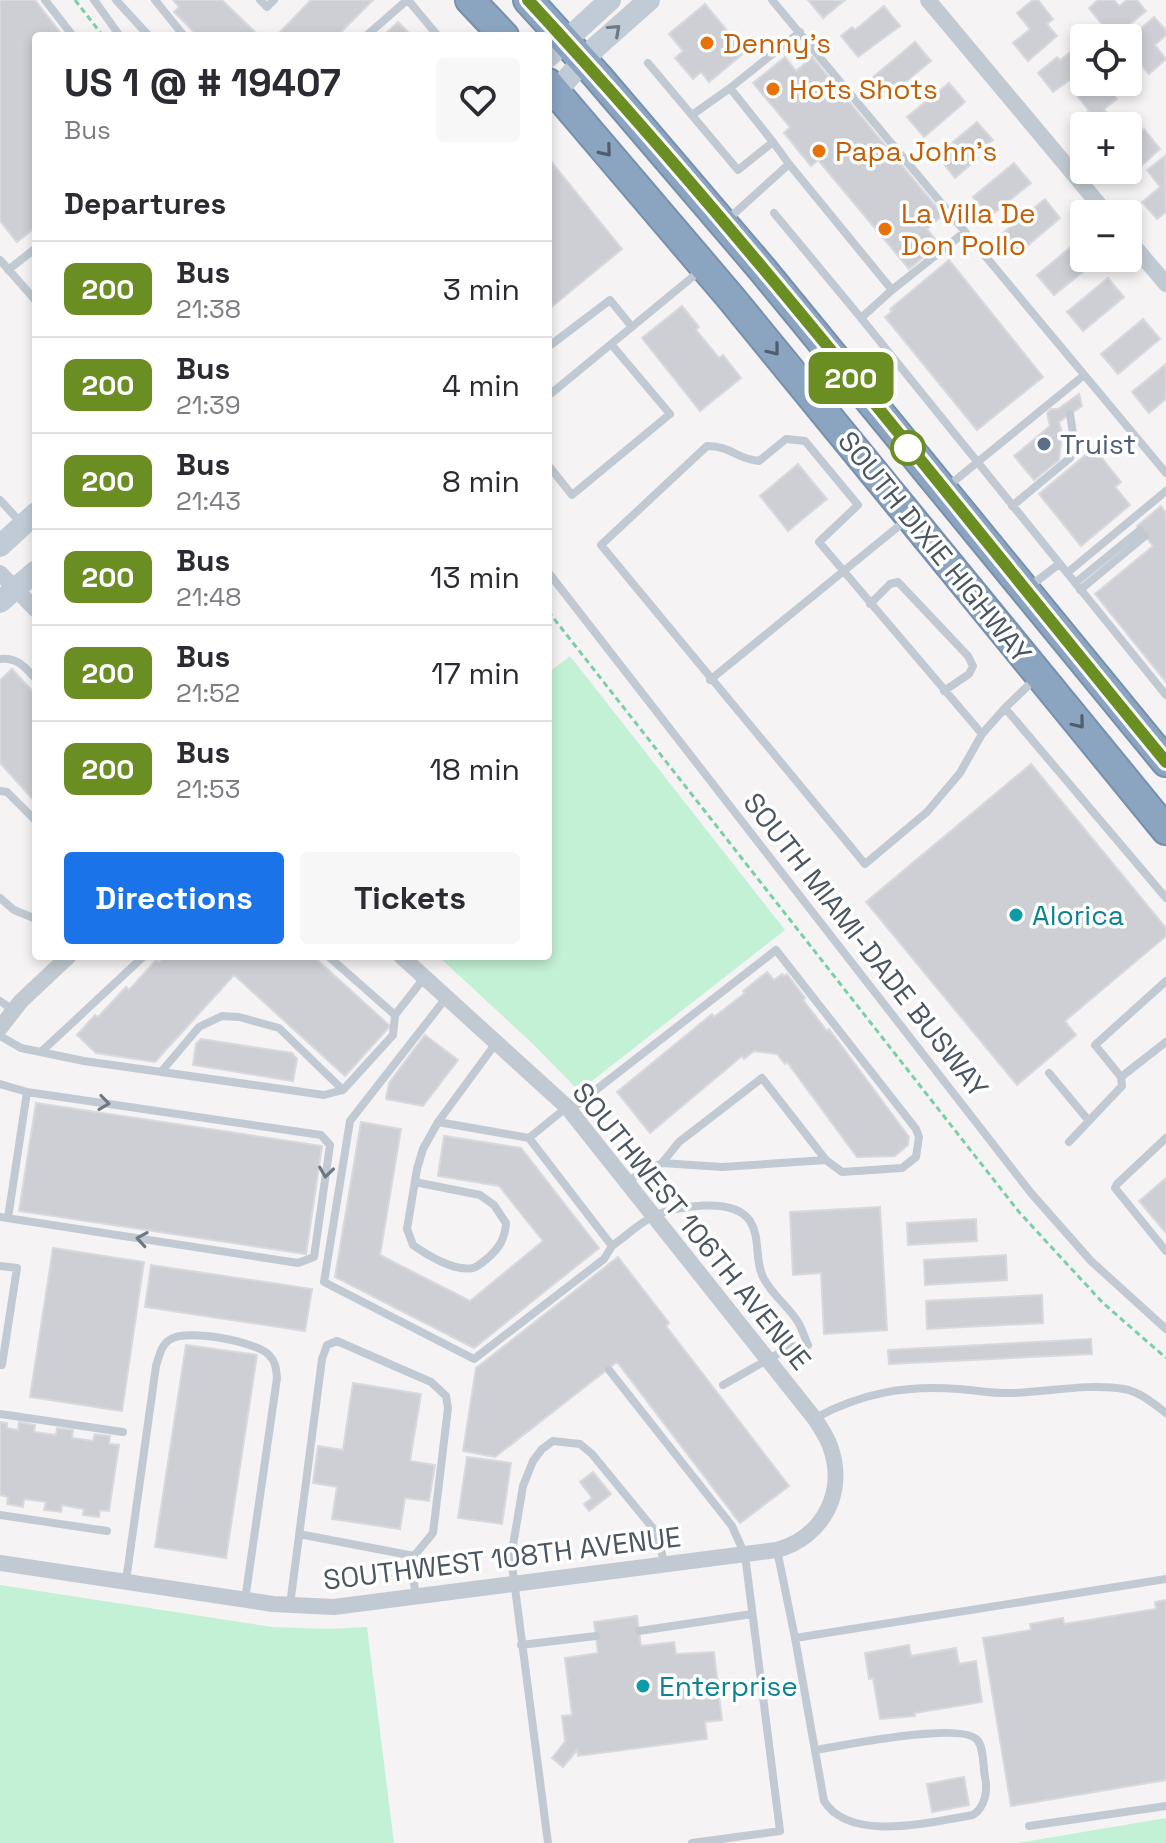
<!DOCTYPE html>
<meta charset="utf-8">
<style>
body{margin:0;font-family:"Space Grotesk",sans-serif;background:#f7f7f7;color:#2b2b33;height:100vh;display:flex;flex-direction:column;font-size:30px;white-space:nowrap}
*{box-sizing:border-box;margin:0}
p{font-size:26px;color:#7c7c81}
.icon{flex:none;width:44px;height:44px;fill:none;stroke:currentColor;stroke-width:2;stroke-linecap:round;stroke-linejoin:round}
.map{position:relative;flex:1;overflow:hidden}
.side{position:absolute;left:32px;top:32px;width:520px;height:928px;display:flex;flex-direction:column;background:#fff;border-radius:8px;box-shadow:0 4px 12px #0003}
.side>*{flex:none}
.badge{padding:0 16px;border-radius:12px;font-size:28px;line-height:52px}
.buttons{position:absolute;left:1070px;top:24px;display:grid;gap:16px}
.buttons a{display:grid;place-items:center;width:72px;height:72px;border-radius:8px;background:#fff;box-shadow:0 4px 12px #0003;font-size:40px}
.map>.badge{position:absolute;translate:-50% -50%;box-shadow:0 0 0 4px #fff}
h2{padding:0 32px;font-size:30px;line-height:72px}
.round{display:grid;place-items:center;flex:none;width:84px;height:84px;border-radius:8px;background:#f7f7f7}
.head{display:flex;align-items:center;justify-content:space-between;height:136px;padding:0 32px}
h1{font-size:38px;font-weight:600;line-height:60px}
.action{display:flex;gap:16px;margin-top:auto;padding:16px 32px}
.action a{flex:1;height:92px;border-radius:8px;background:#1a73e8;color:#fff;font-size:32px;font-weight:600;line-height:92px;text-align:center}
.action a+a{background:#f7f7f7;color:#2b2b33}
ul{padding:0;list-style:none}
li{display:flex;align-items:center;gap:24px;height:96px;padding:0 32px;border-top:2px solid #e1e1e2}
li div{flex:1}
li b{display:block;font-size:30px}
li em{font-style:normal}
li .badge{min-width:88px;font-weight:700;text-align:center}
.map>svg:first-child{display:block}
.green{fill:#c3f1d5}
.building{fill:#cdcfd5;stroke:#d7d9de;stroke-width:2}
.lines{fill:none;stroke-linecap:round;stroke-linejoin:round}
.highway-casing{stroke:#7690ad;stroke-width:32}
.path{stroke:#7ad0a6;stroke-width:3;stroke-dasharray:6 4;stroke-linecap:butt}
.lane{stroke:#c1cad2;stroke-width:8}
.street{stroke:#c1cad2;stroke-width:16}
.secondary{stroke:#c1cbd6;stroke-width:22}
.highway{stroke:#8ba5c1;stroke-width:28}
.oneway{stroke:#6e7984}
.oneway2{stroke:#505e6b}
.oneway3{stroke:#6e7983}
.line-casing{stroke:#fff;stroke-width:18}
.line{stroke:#6b8e23;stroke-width:12}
.food-dot{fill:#e8710a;stroke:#fff;stroke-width:3}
.service-dot{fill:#5c6f8a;stroke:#fff;stroke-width:3}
.stop-dot{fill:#fff;stroke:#6b8e23;stroke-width:4}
.culture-dot{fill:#0f9aa8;stroke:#fff;stroke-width:3}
.labels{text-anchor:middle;stroke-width:7;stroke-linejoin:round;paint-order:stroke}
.food-label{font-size:28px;fill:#c56008;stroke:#fff;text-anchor:start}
.service-label{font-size:28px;fill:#4e5e75;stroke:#fff;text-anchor:start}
.street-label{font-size:28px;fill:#4a5661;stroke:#fff}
.culture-label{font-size:28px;fill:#0d838f;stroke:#fff;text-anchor:start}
</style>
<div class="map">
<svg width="1166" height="1843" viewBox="0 0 1166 1843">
<rect width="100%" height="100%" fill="#f5f3f3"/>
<path class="green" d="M570 656 785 930 579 1091 533 1044 438 956H548V673Z
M0 1585 272 1627 330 1629 367 1627 394 1843H0Z
M1166 1818V1843H1018Z"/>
<path class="building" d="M0 0H35L63 36H36V227L17 242 0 221Z
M173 0H222L256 33 254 36H198L174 12 179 7Z
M311 0H373L337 36H281L279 33Z
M808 0H845L823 18Z
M1033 0H1038L1053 19 1047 24 1057 36 1028 61 1013 43 1030 29 1017 13Z
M1098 0H1114L1119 6 1127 0H1137L1146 11 1113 38 1089 8Z
M705 4 745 52 709 82 701 72 693 79 675 58 683 51 669 34Z
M884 6 900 26 858 57 841 36 852 27 855 30Z
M1154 17 1166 30V35L1155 45 1166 59 1149 74 1128 50V40Z
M398 22 412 36H383Z
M915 42 931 61 889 96 873 77Z
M1078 46 1084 53V70L1053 92 1038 73 1057 57 1060 60Z
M785 57 796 71 812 57 943 215 927 229 939 244 909 269 818 160 811 166 784 133 790 127 753 83Z
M1096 82H1103L1117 99 1104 109 1114 122 1110 126H1084V129L1077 120 1089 111 1078 97Z
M949 83 965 102 924 137 907 117Z
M977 122 993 140 975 154 978 158 955 178 941 160 951 151 947 147Z
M1144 129 1160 149 1141 166 1128 153V140Z
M1165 156 1166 212 1157 219 1142 202 1160 187 1147 170Z
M549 159 622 249 548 310V160Z
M1014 163 1031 183 989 217 973 197Z
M1045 199 1060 218 1019 253 1003 233Z
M1078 241 1084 248V258H1092L1095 262 1054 295 1037 275Z
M949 260 1043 377 977 430 885 317 892 311 890 309Z
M1108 278 1124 297 1083 331 1067 312Z
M682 306 699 327 696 330 719 358 723 355 741 378 700 411 642 338Z
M1143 319 1160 339 1118 374 1101 354Z
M1166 364V399L1149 413 1132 392Z
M1079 394 1082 406 1059 422 1062 433 1059 460 1034 480 1014 456 1050 426 1047 413 1051 409H1058Z
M1094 448 1121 482 1115 487 1130 505 1081 546 1039 494Z
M798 464 827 499 788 531 760 496Z
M1161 506 1166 513V682L1095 594 1153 546 1137 526Z
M12 669 36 695V803L0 763V680Z
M1031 764 1166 928V936L1065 1021 1076 1035 1017 1085 866 902Z
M165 956H313L390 1026 345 1076 234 975 155 1062 96 1053 77 1035 95 1015 98 1017 126 987 129 990 156 960 159 962Z
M767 972 774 980 782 974 784 976 787 974 805 998 803 1000 827 1031 829 1029 909 1137 908 1145 895 1156 857 1157 787 1062 785 1064 777 1054 754 1051 744 1059 742 1056 650 1133 617 1092 712 1014 714 1017 745 993 743 991Z
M425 1035 458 1060 423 1106 386 1099 389 1083Z
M201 1039 292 1053 297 1059 293 1081 193 1065 196 1044Z
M36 1103 322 1146 306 1254 19 1211Z
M361 1122 401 1129 380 1255 470 1301 543 1241 499 1186 438 1176 444 1136 521 1148 599 1248 474 1348 335 1277Z
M1166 1178V1233L1139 1201Z
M880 1207 887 1330 824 1334 821 1273 793 1275 790 1212Z
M976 1219 977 1241 908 1245 907 1223Z
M53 1248 144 1262 122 1411 30 1397Z
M1006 1255 1007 1280 925 1285 924 1260Z
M618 1257 669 1323 666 1326 789 1486 740 1523 617 1362 495 1457 463 1451 476 1368Z
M151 1265 312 1289 305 1331 145 1307Z
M1042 1295 1043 1323 927 1329 926 1301Z
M1091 1339 1092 1354 889 1364 888 1350Z
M186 1345 257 1355 226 1558 155 1547Z
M353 1383 421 1394 410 1461 435 1465 429 1501 405 1498 400 1529 332 1519 337 1487 313 1483 318 1446 343 1450Z
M0 1422 7 1423V1428L18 1430 19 1422 35 1425 34 1432 56 1435 57 1428 73 1430 72 1438 93 1441 95 1434 110 1436 109 1444 119 1445 109 1511 100 1510 99 1517 83 1515 84 1509 62 1505 61 1512 44 1510 46 1502 24 1499 23 1507 7 1504 8 1497 0 1495Z
M467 1457 511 1463 502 1524 458 1518Z
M593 1472 611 1494 589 1511 584 1504 592 1498 580 1482Z
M1166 1600V1780L1011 1806 983 1638 1031 1630 1030 1624 1063 1618 1064 1624 1156 1609 1155 1602Z
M637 1616 641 1646 674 1642 676 1654 714 1652 722 1720 705 1722 707 1739 578 1756 577 1750 563 1767 552 1758 567 1739 565 1740 562 1716 572 1715 565 1658 598 1653 594 1622Z
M909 1645 911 1656 956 1648 959 1664 976 1661 982 1702 915 1713V1716L880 1719 873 1678 869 1679 865 1653Z
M964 1777 969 1805 932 1812 927 1784Z"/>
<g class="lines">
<defs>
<path id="highway" d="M470 0 504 36
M528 0 598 77 762 269 1166 762
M548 83 731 298 1166 830"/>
</defs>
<use href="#highway" class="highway-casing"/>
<path class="path" d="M75 0 103 36
M548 611 1019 1212 1103 1303 1166 1358"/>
<path class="lane" d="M45 0 73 36
M94 0 120 36
M116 0 149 36
M155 0 184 36
M260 0 267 7 274 0
M408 0 438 36
M772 0 1166 473
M366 36 406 1
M648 63 738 170 773 142 730 88 800 32
M692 115 730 88
M773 142 789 164
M774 213 861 318
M727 220 789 164 892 290 861 318 1166 695
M0 260 36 301
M8 270 36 248
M892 290 965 232
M548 347 610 300 632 327
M548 396 701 270
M548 465 572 495 670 414 611 344
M947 487 1083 376
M0 500 21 523
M1012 506 1070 458 1075 447 1070 414
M548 572 1031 1193 1091 1261 1166 1329
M1067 573 1166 491
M1075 583 1140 530
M1029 587 1059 564
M1080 590 1145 536
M870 604 890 584 898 582 968 656 973 666 969 674 944 691
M0 659C17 657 25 667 36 679
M1035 679 1005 708 1166 898
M710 680 905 521
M982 734 819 542 858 505 805 441 786 439 759 461C736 459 732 446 707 446L601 545 865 864 927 812 960 773 982 734 1005 708
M0 791 7 792 36 821
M0 898 14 910 36 919
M328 956 395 1015
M1166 981 1095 1045 1121 1077 1166 1042
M0 1001 13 1010
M0 1036 21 1048 84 1061 324 1095 343 1090 393 1035 395 1015 424 978
M41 1052 144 956
M161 1072 199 1027 222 1016 239 1017 279 1028 343 1090
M1049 1073 1089 1121
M0 1084 27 1092 321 1135 330 1145 314 1257 298 1263 0 1217
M570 1110 776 950 916 1129 919 1137 916 1157 902 1168 842 1172 826 1160
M438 1122 529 1138 612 1246 604 1259 474 1359 324 1282 350 1121 446 998
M529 1138 567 1107
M1166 1138 1117 1184 1115 1188 1166 1251
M1069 1142 1122 1086 1121 1077
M627 1181 662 1163 722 1167 826 1160 762 1078 679 1142 662 1163
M415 1182 480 1195 494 1205 506 1223C505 1238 500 1247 489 1257 484 1261 479 1266 473 1268 455 1272 427 1255 413 1245L407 1229 417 1169 423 1149 438 1122 496 1043
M8 1218 27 1092
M612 1246C625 1237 638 1224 652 1217 674 1206 734 1196 750 1221 761 1238 754 1261 764 1279 773 1296 789 1307 798 1322 802 1329 805 1338 808 1345L790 1347 723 1385
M0 1266 17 1268 2 1365H0
M609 1370 732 1526 745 1555 780 1831 692 1843
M0 1414 123 1432
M815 1418C862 1393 905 1385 958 1389 976 1390 994 1394 1013 1393 1049 1392 1088 1383 1124 1389 1140 1392 1153 1403 1166 1413
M0 1515 107 1531
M299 1534 414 1556
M777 1550 795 1638 1166 1579
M126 1581 156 1366C159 1357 161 1344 171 1339 188 1329 255 1341 269 1355 276 1362 276 1369 277 1378L245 1600
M290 1605 322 1359 327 1345 337 1341 431 1382 446 1396 448 1408 433 1533 414 1556 412 1571 416 1596
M639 1631 752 1614
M795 1638 824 1801C850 1843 930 1822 973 1815 985 1807 988 1791 985 1777 983 1767 984 1749 978 1741 966 1720 841 1746 815 1750
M521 1645 596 1636
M1029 1826 1166 1806
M548 1843 511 1557 523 1486 533 1461 542 1449 553 1441 580 1444 592 1454 656 1532 665 1565"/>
<path class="street" d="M928 0 1107 214
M1128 239 1166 284
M0 573 36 610
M0 1028 21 1001 69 956
M0 1563 273 1604 334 1607 777 1550C823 1537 847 1492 830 1446 827 1437 820 1427 815 1419L567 1107 401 956"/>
<path class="secondary" d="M548 57 610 0
M548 100 596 47 649 0
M0 546 36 513
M0 602 36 571"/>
<use href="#highway" class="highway"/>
</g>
<defs><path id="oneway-chevron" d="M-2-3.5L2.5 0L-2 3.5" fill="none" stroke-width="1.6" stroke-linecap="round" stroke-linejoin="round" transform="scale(2)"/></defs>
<use class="oneway" href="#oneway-chevron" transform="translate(615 30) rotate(-42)"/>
<g class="oneway2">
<use href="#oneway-chevron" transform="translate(606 151) rotate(50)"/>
<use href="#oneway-chevron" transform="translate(774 350) rotate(51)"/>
<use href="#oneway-chevron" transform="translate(1079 723) rotate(51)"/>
</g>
<g class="oneway3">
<use href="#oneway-chevron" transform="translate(104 1103) rotate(8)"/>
<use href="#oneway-chevron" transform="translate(326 1172) rotate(98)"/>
<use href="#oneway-chevron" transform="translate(142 1239) rotate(-171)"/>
</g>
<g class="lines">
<defs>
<path id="line" d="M528 0C753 243 956 507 1166 762"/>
</defs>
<use href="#line" class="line-casing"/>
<use href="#line" class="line"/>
</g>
<g class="food-dot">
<circle cx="707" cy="43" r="8"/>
<circle cx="773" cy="89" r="8"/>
<circle cx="819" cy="151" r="8"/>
<circle cx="885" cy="229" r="8"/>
</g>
<circle class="service-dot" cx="1044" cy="444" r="8"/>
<circle class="stop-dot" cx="908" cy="448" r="16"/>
<g class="culture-dot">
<circle cx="1016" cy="915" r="8"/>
<circle cx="643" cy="1686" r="8"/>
</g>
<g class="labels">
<g class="food-label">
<text x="723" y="53">Denny's</text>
<text x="789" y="99">Hots Shots</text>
<text x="835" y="161">Papa John's</text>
<text x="901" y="223">La Villa De<tspan x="901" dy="32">Don Pollo</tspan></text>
</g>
<g class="service-label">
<text x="1060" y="454">Truist</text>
</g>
<g class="street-label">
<text transform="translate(935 547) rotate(51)" y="10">SOUTH DIXIE HIGHWAY</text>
<text transform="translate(866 945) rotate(52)" y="10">SOUTH MIAMI-DADE BUSWAY</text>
<text transform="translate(692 1226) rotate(51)" y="10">SOUTHWEST 106TH AVENUE</text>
<text transform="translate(502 1558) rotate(-7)" y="10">SOUTHWEST 108TH AVENUE</text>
</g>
<g class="culture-label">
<text x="1032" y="925">Alorica</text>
<text x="659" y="1696">Enterprise</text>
</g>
</g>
</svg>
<div class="buttons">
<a><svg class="icon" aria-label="locate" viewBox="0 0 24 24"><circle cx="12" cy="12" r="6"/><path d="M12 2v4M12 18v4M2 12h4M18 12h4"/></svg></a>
<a>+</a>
<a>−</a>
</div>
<b class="badge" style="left:851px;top:378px;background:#6b8e23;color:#fff">200</b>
<section class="side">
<div class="head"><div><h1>US 1 @ # 19407</h1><p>Bus</p></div><a class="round"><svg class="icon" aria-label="heart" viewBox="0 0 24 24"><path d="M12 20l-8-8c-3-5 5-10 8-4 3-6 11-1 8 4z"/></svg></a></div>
<h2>Departures</h2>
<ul>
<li><span class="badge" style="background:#6b8e23;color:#fff">200</span><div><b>Bus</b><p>21:38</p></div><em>3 min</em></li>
<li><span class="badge" style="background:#6b8e23;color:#fff">200</span><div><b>Bus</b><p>21:39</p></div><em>4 min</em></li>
<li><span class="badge" style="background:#6b8e23;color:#fff">200</span><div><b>Bus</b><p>21:43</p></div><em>8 min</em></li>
<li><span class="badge" style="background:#6b8e23;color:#fff">200</span><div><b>Bus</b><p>21:48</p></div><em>13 min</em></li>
<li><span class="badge" style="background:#6b8e23;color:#fff">200</span><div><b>Bus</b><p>21:52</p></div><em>17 min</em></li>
<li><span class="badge" style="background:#6b8e23;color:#fff">200</span><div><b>Bus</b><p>21:53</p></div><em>18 min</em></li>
</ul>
<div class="action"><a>Directions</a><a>Tickets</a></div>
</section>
</div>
